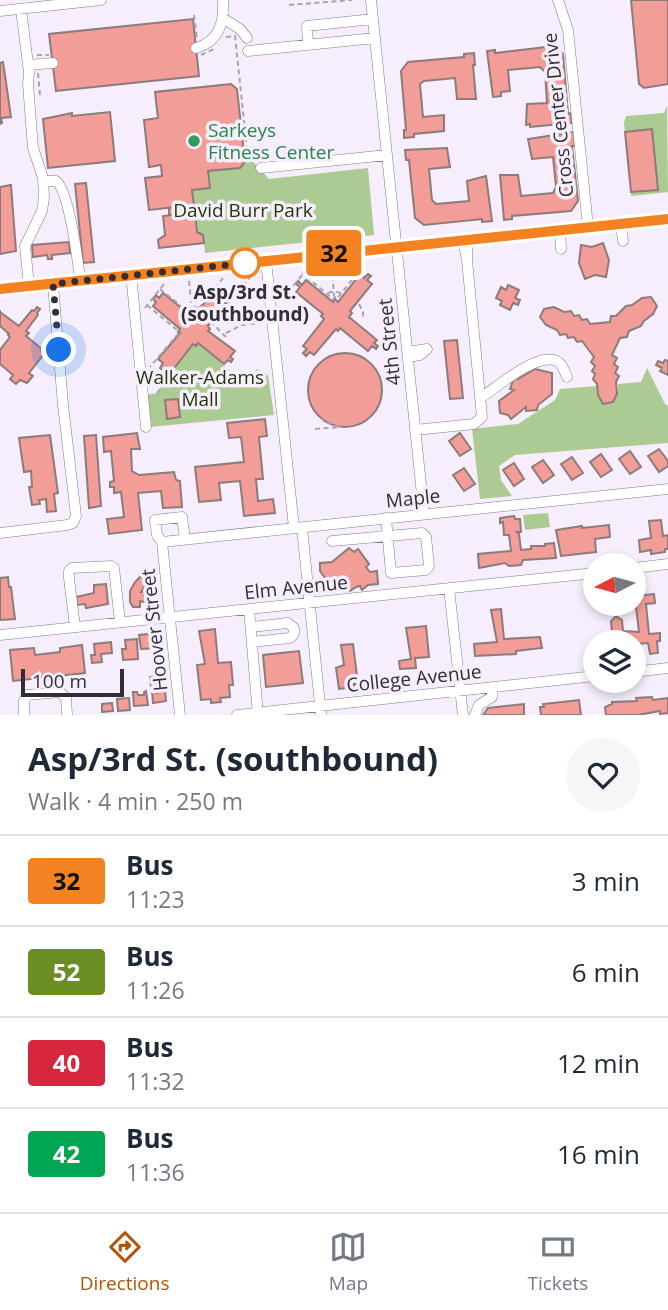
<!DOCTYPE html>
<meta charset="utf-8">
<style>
body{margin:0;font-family:"Open Sans",sans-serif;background:#f6f6f7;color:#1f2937;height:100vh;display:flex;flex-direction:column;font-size:26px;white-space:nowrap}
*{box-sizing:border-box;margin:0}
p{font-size:23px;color:#747a83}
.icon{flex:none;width:38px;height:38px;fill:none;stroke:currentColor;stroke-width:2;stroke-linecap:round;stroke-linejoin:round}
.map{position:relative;height:715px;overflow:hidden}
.sheet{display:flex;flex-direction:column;background:#fff;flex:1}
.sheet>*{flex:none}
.badge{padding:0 14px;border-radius:5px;font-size:24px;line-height:46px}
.needle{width:46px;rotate:264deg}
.tools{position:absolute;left:583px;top:553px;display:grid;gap:14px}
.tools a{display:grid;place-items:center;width:63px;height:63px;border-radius:50%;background:#fff;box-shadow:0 4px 10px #0003;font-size:35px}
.scale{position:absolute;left:21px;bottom:18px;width:103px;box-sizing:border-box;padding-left:7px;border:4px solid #322f34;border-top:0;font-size:19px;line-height:24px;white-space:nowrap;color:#322f34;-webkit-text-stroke:5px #f6eefc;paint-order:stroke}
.you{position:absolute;width:35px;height:35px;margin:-18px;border:5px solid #fff;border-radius:50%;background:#1a73e8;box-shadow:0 0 0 10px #1a73e833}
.map>.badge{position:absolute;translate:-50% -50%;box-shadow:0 0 0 4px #fff}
.round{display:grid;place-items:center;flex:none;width:74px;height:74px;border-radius:37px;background:#f6f6f7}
.overview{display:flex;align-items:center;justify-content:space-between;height:119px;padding:0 28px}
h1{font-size:33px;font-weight:700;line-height:52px}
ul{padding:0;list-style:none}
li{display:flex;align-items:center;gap:21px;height:91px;padding:0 28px;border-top:2px solid #e0e1e3}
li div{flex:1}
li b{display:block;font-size:26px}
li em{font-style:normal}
li .badge{min-width:77px;font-weight:700;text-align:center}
.tabs{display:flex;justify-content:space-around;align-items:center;height:98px;border-top:2px solid #e0e1e3;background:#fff;font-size:19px;color:#747a83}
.tabs a{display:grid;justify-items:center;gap:4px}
.tabs .on{color:#b45309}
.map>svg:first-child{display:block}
.green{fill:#abcb92}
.building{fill:#f29d97;stroke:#8c7b7a;stroke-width:2}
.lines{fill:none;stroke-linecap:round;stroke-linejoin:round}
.minor-casing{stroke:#817a86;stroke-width:11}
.path{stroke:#a9a3ad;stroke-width:2;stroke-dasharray:5 3.5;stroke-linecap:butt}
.minor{stroke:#fff;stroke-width:10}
.line-casing{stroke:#fff;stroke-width:16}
.line{stroke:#f58220;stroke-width:10}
.walk{stroke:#322f34;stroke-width:7;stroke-dasharray:0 12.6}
.leisure-dot{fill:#2e9e5b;stroke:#f6eefc;stroke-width:2.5}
.stop-dot{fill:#fff;stroke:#f58220;stroke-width:3.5}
.labels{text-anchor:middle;stroke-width:7;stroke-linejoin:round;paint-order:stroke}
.street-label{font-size:19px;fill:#322f34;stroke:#f6eefc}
.leisure-label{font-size:19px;fill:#27864d;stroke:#f6eefc;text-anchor:start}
.park-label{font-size:19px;fill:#1f3603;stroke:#f6eefc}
.stop-label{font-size:19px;font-weight:bold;fill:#322f34;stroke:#f6eefc}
</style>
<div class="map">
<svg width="668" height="715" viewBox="0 0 668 715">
<rect width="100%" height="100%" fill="#f6eefc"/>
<path class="green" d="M667 105 668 192 631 196 624 123 626 116 664 113Z
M248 156 269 179 368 168 374 235 205 253 203 235C196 231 189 219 188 206L194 205 192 190 208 171 240 168Z
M198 343 245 383 257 369 268 375 274 415 150 427 147 395 157 393 193 344 196 346Z
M647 368 665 404 668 406V443L515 455 499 466 501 480 512 496 480 499 472 429 518 424 555 400 560 389 597 386 598 395 603 403 613 402 618 390V384L641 382Z
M548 513 550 527 525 530 523 515Z"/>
<path class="building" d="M631 0H668V84L644 88 639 84Z
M193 19 199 76 56 91 49 34Z
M554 46 563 54 568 114 571 113 572 123 530 127V124L526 125 527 104 547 103 545 72 540 67 508 70 510 91 501 92V96L493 97 487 51 495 50V53Z
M474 53 475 65H473L476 99H457L455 78 424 81 420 84 423 117 444 115V131L414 134V137L404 138V130H406L401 71 408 62 464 57V54Z
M3 62 11 117 1 118 2 123 0 124V63Z
M231 84 237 89 245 162 240 168 208 171 210 188 192 190 194 205 149 210 145 178 162 176 161 165 149 167 144 120 158 118 155 92Z
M110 112 115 161 48 168 43 119 72 113V116Z
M652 129 658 190 631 192 625 132Z
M574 132 575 146H572L578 201 571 211 512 216V219L504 220 500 175H518L521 196 553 193 556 187 553 157 532 159 528 139Z
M447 148 450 167 429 169 432 200 436 204 469 201 467 181 486 176 492 221 482 222V219L424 225 415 218 409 160H406L405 150Z
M86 183 94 262 83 263 75 184Z
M11 185 16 251 0 254V187Z
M188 206 189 213 169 215V208Z
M195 212 197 232 203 235 204 243 159 248 158 240 165 235 163 216Z
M69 242 70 253 52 255V259H48L47 255 33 257 32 245Z
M603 243 609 260 606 277 595 275 585 279 579 263 581 245 592 247Z
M360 274 364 278 368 274 371 276 367 280 372 284 350 311 352 313 349 317 377 340 374 343 378 346 376 349 372 346 368 351 340 328 338 331 336 329 314 355 310 352 306 356 303 353 307 349 303 346 324 319 321 316 323 314 296 292 300 287 296 284 298 281 302 285 306 280 333 302 335 299 338 302Z
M508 285 519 290 515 298 520 300 518 305 513 303 510 310 500 305 502 301 496 298 501 287 506 290Z
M217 289 222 293 224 289 228 292 225 296 229 299 208 326 210 329 208 331 235 351 230 357 233 359 231 362 228 360 224 364 198 343 196 346 193 344 172 371 167 367 164 371 160 368 163 363 158 359 180 333 178 332 180 329 153 306 156 302 153 299 156 295 159 298 163 293 190 315 192 312 195 314Z
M651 297 657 306 653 314 644 321 641 326 629 331 627 337 620 338 612 355 617 358 614 364 618 367 615 373 619 376 616 382 617 394 613 402 603 404 598 395 597 384 593 379 595 374 592 371 595 366 591 362 594 357 582 341 577 342 574 337 568 338 566 334 560 335 557 330 546 325 540 317 544 309 554 307 564 312 571 311 574 316 579 315 582 320 587 319 590 324 610 322 611 316H616L626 306 632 305 642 298Z
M37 307 40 309 37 313 38 315 26 331 29 333 26 336 42 349 41 351 44 354 29 373 33 376 27 383 20 380 16 384 10 379 13 375 0 364V350L10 337 8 335 9 334 0 326V310V312L19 326 32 310 34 311Z
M457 340 463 398 450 399 444 341Z
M308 390a37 37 0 1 1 74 0a37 37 0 1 1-74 0Z
M665 360 668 361V375L660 371 662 368 656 365 658 361 663 363Z
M535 369 552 373V394L538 405 537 410 526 411V407L511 419 508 415 500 413 499 401 514 390 510 389 514 378 518 379Z
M178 399 180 417 167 419 165 400Z
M265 419 267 436 259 437 263 479H256L258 501 273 499 275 513 244 516 240 481 219 483 221 500 199 502 195 467 244 462 241 437 229 438 227 423Z
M137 433 140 449H131L132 471 139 475 174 472 176 480 180 481 182 507 163 508 161 491 138 493 142 530 109 534 107 519 124 517 121 492 114 493V487H110V482L114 481 111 451 104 452 103 437Z
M460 433 471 449 460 456 449 441Z
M50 435 58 493 54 494 56 511 47 512 46 499 39 500 40 504 32 505 29 487H32L31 471 24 472 19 438Z
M96 435 101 506 89 508 84 436Z
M659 449 668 461V466L659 472 648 456Z
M630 451 641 467 630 474 619 459Z
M601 454 612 470 601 477 590 462Z
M572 457 583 473 572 480 561 464Z
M543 460 554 475 543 483 532 467Z
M514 463 524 479 514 486 503 470Z
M464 468 475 484 464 491 453 475Z
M514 516 515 519H520L521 532H517L519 534 521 550 531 549V546H545V544L554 543 556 558 523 560 521 565 509 566 505 563 479 568 478 554 511 551 509 535H504L503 522 500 523V518Z
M661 520 663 536 668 535V549H665V552L651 554V550L640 552 639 540 651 538 649 521Z
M609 525 610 537 595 539 596 552 561 556 556 530 582 526V528Z
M349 548 354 552 358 549 369 564 366 567 370 572 377 571 378 584 368 585 362 590 360 586 356 587 350 591 347 588 340 589V584L333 589 320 571V563L332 562Z
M144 573 147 583 141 592H151L154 599 148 603 140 601V607H133L130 602V591L135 582Z
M8 577 9 587H11L15 619 0 620V578Z
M106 584 108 604 86 608 85 604 77 605 76 597 94 593V585Z
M654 594 655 603 646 604 649 634 660 633V641H657L658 653 650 654 648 643 637 644V647H634V642H613L611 621 616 616 622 620 623 631 639 632 636 607 623 608V604H634V596Z
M501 609 504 639 540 637 542 648 516 651V654L475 656 474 644 497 642 491 610Z
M426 626 429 657 415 658 416 668 400 669 399 661 411 659 406 628Z
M215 629 218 663 231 662 233 685H229L230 697 220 698 221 702 211 703V699L201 700 197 665 205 664 199 631Z
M158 633 160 648 141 649 139 635Z
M137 639 138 659 123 660 122 649H126L125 640Z
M111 642 112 653 101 654 102 662 92 663 91 655H95L94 644Z
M353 644 358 684H354V687L339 689 336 668 344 665 341 645Z
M82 645 85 673 13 681 10 650 34 648 35 655 60 652V648Z
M299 651 303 683 266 687 263 655Z
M163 675 164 686 151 687 150 677Z
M152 690H156V693L165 691 166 701 153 703Z
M146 691 148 705 134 706 133 692H137L138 695H144V692Z
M652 697 653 700 668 698V713L660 714V711L638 715H606L605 707 612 704V702L637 701 636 698Z
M129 698 130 710 118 711 117 699Z
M579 700 581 715H541L540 707H544L543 704Z
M112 703 113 711 102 712V704Z
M524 704V715H483L488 708Z"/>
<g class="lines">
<defs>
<path id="minor" d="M371 0 424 514
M558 0 568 30 588 227
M21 9 29 72 28 84 33 148 43 178 44 198 42 211 25 246 29 286
M0 11 101 0
M224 19 240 29 247 38
M308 45 307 26 373 19
M196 48C220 41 224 22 223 0
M248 51 375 38
M28 65 53 63
M261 168 387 155
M43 181H56C69 190 78 262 80 280
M621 224 623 241
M560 230 561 249
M463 240 467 260 468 240
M266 261 294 528
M131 274 146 427
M0 289 668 219
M408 352 427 349 420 355 408 357
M482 397C498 386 534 355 554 360 562 362 564 370 567 377
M415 430 474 424 482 417 467 260
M302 528 321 715
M0 533 67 525 73 523 76 516 63 405 53 284
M332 541 422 533 426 537 429 566 426 570 391 573 386 518
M162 542 668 489
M634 568 668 564
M449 588 463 715
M249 609 258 715
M75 627 69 578V571L72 568 111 566 114 568 120 622
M251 627 288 623 294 628V634L290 638 252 642
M0 635 595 573
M634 672 668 668
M24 715V701L27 695 60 692 66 698 67 715
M180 715 162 542 157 535 155 520 182 517 185 539
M237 715 595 676
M475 715 479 705 492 697V688"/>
</defs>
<use href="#minor" class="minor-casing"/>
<path class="path" d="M289 5 352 0
M194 15 197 38
M226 37 235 36 248 159
M37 55H49
M201 55 214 49
M38 73 40 95
M332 267 334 296
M303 270V274L333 299 335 297 337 299 361 268
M189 281 192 310
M160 289 190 313 192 311 195 313 223 278
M328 293 334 291 341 293
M283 299 302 275
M359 304 363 312V318
M147 305 177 330 178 334 150 367
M145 308 164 284
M186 309 192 306 199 308
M226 333 242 325 258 323
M226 337 212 323 252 275
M157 393 170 376
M315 429 340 427 322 420"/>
<use href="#minor" class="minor"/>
</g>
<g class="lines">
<defs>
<path id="line" d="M0 289 668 219"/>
</defs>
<use href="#line" class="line-casing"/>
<use href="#line" class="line"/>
<path class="walk" d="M59 350 53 284 245 263"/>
</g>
<circle class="leisure-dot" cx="194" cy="141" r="7"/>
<circle class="stop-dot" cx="245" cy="263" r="14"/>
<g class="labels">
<g class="street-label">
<text transform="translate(558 115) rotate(-96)" y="7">Cross Center Drive</text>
<text transform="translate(389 342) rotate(-96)" y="7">4th Street</text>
<text transform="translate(413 498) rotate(-6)" y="7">Maple</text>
<text transform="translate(296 587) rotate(-6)" y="7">Elm Avenue</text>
<text transform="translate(154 630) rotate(-96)" y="7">Hoover Street</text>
<text transform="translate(414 678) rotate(-6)" y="7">College Avenue</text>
</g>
<g class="leisure-label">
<text x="208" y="137">Sarkeys<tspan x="208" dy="22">Fitness Center</tspan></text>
</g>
<g class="park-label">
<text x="243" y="217">David Burr Park</text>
<text x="200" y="384">Walker-Adams<tspan x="200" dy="22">Mall</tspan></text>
</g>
<g class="stop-label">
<text x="245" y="299">Asp/3rd St.<tspan x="245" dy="22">(southbound)</tspan></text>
</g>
</g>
</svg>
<div class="tools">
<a><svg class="needle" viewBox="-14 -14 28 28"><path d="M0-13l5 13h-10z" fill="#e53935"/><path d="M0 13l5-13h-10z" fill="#747a83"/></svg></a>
<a><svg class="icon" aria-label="layers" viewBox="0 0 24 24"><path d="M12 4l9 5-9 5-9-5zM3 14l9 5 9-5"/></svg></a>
</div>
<div class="scale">100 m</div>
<div class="you" style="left:59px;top:350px"></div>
<b class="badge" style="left:334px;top:253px;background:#f58220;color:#111">32</b>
</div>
<section class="sheet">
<div class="overview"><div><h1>Asp/3rd St. (southbound)</h1><p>Walk · 4 min · 250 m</p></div><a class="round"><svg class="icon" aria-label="heart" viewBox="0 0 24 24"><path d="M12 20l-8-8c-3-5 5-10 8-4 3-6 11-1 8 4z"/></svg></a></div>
<ul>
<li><span class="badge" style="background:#f58220;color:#111">32</span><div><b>Bus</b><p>11:23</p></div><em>3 min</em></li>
<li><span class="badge" style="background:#6b8e23;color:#fff">52</span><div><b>Bus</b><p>11:26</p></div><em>6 min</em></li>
<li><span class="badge" style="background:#d7263d;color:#fff">40</span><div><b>Bus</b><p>11:32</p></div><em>12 min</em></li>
<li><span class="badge" style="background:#00a651;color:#fff">42</span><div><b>Bus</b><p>11:36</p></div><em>16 min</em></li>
</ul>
</section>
<nav class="tabs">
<a class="on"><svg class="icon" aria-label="directions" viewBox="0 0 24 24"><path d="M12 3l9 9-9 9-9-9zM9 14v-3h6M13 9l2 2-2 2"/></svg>Directions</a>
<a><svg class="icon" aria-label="map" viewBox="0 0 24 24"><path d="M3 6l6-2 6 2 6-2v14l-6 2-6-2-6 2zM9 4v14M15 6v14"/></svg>Map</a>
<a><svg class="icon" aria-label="tickets" viewBox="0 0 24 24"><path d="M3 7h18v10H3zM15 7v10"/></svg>Tickets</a>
</nav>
